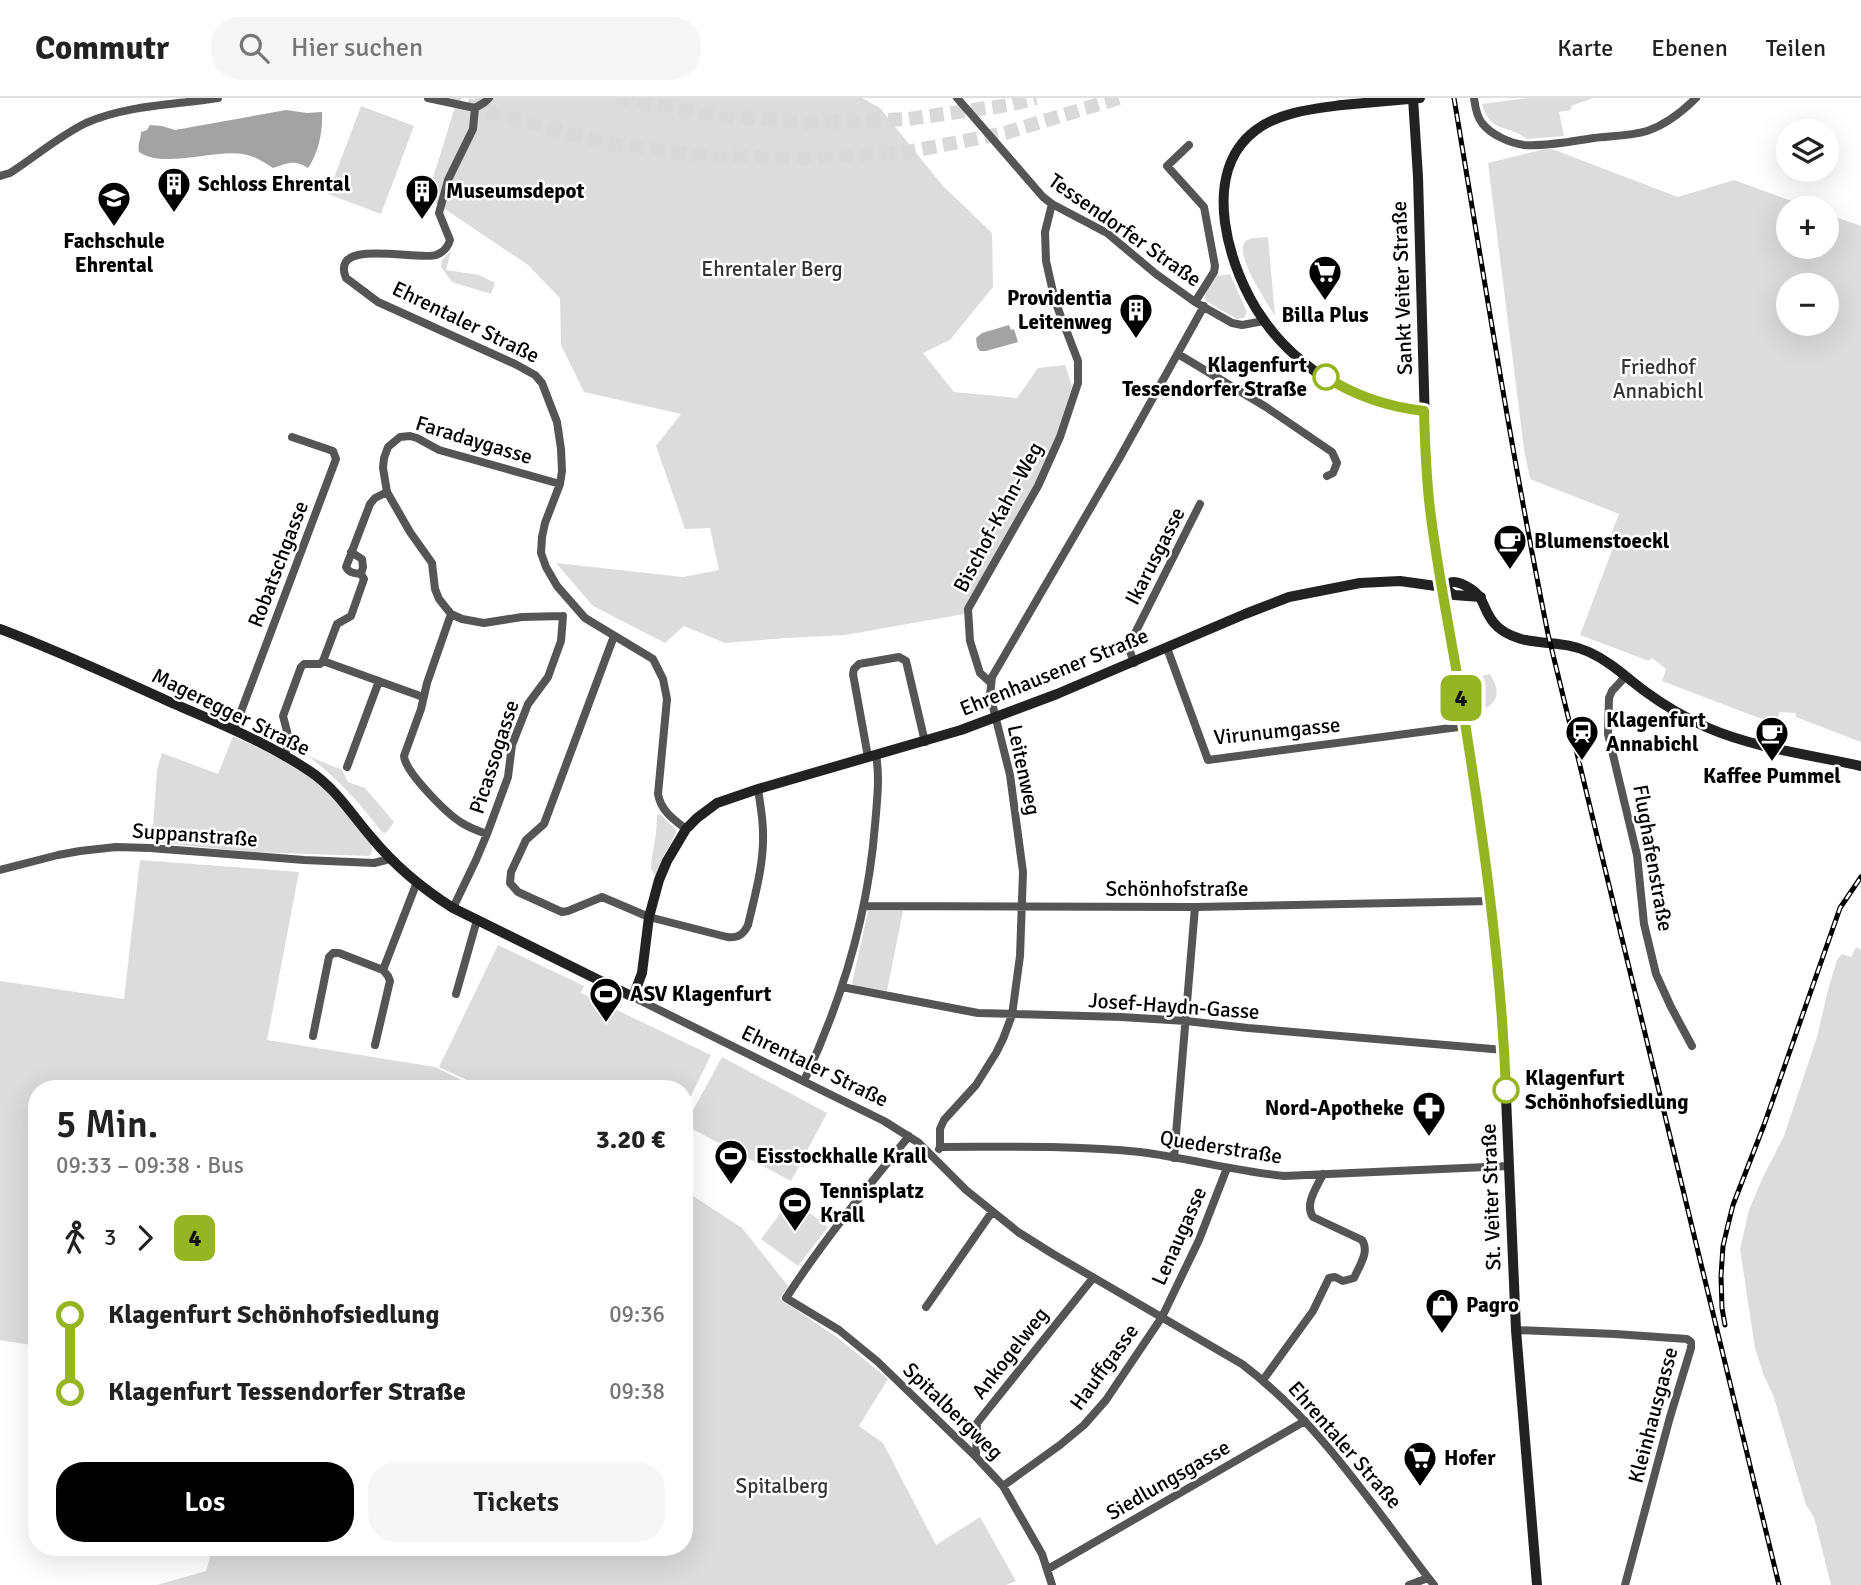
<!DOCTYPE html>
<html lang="de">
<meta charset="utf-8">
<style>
body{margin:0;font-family:Signika,sans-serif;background:#f6f6f6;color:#222;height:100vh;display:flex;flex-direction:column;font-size:26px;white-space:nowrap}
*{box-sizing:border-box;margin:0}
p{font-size:23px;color:#767676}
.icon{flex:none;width:38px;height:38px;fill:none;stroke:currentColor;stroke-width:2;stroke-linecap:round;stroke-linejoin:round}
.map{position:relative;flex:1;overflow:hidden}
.sheet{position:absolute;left:28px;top:982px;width:665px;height:476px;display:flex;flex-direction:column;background:#fff;border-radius:28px;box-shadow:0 7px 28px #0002}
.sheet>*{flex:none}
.badge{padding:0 14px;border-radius:10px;font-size:24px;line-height:46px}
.buttons{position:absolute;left:1776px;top:21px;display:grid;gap:14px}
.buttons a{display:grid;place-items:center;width:63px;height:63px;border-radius:50%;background:#fff;box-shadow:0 7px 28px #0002;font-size:35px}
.map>.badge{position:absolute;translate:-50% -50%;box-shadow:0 0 0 4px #fff}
.legs{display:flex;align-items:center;gap:10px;height:77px;padding:0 28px;font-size:23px}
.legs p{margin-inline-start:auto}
.headline{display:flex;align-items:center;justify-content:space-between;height:119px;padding:0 28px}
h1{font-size:38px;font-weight:600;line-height:52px}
.action{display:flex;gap:14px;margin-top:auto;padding:14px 28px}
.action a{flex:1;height:80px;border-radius:28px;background:#000;color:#fff;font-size:28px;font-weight:600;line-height:80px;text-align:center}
.action a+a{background:#f6f6f6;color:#222}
ul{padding:0 28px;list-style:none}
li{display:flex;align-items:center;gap:24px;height:77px;font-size:26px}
li i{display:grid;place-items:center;width:10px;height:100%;margin:0 9px;background:currentColor}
li i::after{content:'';width:18px;height:18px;margin:-9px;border:5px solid;border-radius:50%;background:#fff}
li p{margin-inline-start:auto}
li:first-child i{background:linear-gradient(#0000 50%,currentColor 0)}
li:last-child i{background:linear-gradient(currentColor 50%,#0000 0)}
header{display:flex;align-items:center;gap:42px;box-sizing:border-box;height:98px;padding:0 35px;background:#fff;border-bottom:2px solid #e0e0e0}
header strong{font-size:33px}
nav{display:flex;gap:38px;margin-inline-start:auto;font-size:24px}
.search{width:490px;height:63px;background:#f6f6f6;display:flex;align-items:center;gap:18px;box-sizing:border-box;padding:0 24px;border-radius:28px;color:#767676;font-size:26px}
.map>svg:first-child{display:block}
.green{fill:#dcdcdc;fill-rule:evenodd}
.water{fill:#a3a3a3}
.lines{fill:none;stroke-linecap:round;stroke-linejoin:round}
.highway-tunnel{stroke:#d9d9d9;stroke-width:14;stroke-dasharray:14 7;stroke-linecap:butt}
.street{stroke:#555;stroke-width:8}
.secondary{stroke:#222;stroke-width:10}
.rail-casing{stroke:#000;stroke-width:5}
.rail{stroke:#fff;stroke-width:2.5;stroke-dasharray:8;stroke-linecap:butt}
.secondary-bridge{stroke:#222;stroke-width:10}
.line-1-casing{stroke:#fff;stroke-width:16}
.line-1{stroke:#96b522;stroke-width:10}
.stop-1-dot{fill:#fff;stroke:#96b522;stroke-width:3.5}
.labels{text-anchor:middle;stroke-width:5;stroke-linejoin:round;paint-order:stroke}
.poi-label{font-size:21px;font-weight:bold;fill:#000;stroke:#fff;text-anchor:start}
.street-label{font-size:21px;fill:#000;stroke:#fff}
.park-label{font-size:21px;fill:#333;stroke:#fff}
.stop-label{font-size:21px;font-weight:bold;fill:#000;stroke:#fff;text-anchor:end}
</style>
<header>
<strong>Commutr</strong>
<div class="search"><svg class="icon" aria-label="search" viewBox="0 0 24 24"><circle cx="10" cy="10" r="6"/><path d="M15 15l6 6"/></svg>Hier suchen</div>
<nav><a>Karte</a><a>Ebenen</a><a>Teilen</a></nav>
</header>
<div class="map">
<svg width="1861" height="1487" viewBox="0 0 1861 1487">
<rect width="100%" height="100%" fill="#fff"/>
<path class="green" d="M475 0H862L880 10 942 87 992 135 993 189 950 242 923 255 954 294 1017 300 1038 270 1065 267 1072 288 1058 336 1045 369 975 492 964 516 845 537 785 540 725 545 684 528 665 545 593 508 556 465 683 479 719 472 710 430 685 431 656 348 681 316 584 294 561 247 560 200 528 167 427 99 455 9 474 2Z
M1527 0H1593L1571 8V12L1559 14 1564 38 1527 41C1507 26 1491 36 1482 6Z
M361 8 414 28 381 116 328 96Z
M1545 51H1552L1678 99 1734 82 1811 110H1788V149H1827V116L1861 128V644L1796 619V615L1780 614 1775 626 1662 583 1666 571 1652 560 1649 563 1580 537 1617 439 1611 436 1619 416 1530 381 1524 351 1488 65ZM1788 187H1827V226H1788Z
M1268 139 1275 218C1268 206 1232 154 1246 143 1251 139 1261 140 1268 139Z
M451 153 446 172 479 177 495 185 491 196 452 184 441 169 442 162Z
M1230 176 1247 214 1244 220 1237 221 1206 203C1203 193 1211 186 1217 178Z
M1490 576C1501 595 1499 604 1479 614L1476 591 1484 590 1482 578Z
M233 638C262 652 294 665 318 686 339 704 355 727 372 748V754L369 758 251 754 152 744 157 672 162 655 218 676Z
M308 658 342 672 348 684 365 690 394 724 386 735 382 734C358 704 339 681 308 658Z
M660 716 676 732V735L664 757 657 776 655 777 651 771V765L656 736 657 717Z
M140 762 299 774 267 942 435 969 478 990H37V1248L0 1242V883L124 901Z
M869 813H903L887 893 854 887 852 885 868 814Z
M498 847 584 888 581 895 711 957 684 1012V990H547L537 986 534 990H484L439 969Z
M1856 849 1861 852V1487H1831L1814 1419 1806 1407 1773 1297 1764 1278 1755 1250 1740 1151 1749 1112 1762 1081 1784 1038 1817 939 1829 888 1837 862 1842 856 1851 859Z
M722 959 827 1015 791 1083 685 1027Z
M684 1092 742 1130 788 1188 780 1201 838 1240 888 1281 859 1328 883 1345 936 1447 980 1419 1016 1483 1006 1487H157L206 1473 213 1449H684Z
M791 1101 828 1129 798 1168 761 1141Z"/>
<path class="water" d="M286 12 307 15 322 14C323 32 319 54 308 70 294 61 288 65 273 70 264 64 254 58 243 56 214 51 163 71 139 54 137 46 141 42 141 34L147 32 150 27 162 28 175 32Z
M1009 227 1011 232 1014 231 1018 244 986 253H980L977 249 976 240 982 235Z"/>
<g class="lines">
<path class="highway-tunnel" d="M447 0 492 15 607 45 708 58 809 60 907 54 1005 35 1119 0
M617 0 709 17 808 25 908 21 1009 7 1036 0"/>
<path class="street" d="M428 0 475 10 485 4 489 0
M957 0 1043 99 1052 106 1107 135 1156 176 1195 204 1232 225 1242 227 1264 223
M1474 0C1475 8 1477 19 1482 25 1491 37 1510 45 1524 47 1544 49 1574 43 1594 40 1611 38 1631 38 1647 33 1665 27 1683 13 1696 0
M475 10 473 31 448 82 439 115 450 142C448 149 444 154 436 157 417 163 329 139 346 180L378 204 515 266 535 277 542 285 557 324 561 351 562 373 560 386 545 425 542 439 541 455 546 469 557 488 585 520 653 561 663 581 667 601 658 696C661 713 673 721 686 731
M1189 47 1167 68 1204 109 1215 168 1214 174 1195 204
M0 78 10 75C35 59 59 38 86 25 127 7 174 7 218 0
M1178 256 1266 309 1332 354 1337 365 1333 375 1327 378
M560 386 439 352 417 340 410 338 400 339 388 349 384 360 383 370 387 394 410 434 432 465 435 491 439 501 451 516 462 521 484 525 522 519 563 518
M361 476C354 475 349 475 346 469L370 406 375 400 387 394
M451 516 427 585 421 611 404 658C405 674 447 716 462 725 470 730 478 733 487 736
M614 538 544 726 526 742 511 774 510 785 518 794 562 814 568 813 602 799 649 819 727 839C738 840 743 837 748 827 755 797 764 766 763 735 763 720 760 705 758 691
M1167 550 1208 662 1466 628
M323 563 337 526 351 518 364 481 361 476 363 469 362 461 351 454
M1134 565 1130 553V545L1200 406
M1626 578 1612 593 1609 600 1608 636 1637 757 1644 826 1656 876 1671 909 1692 948
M990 584 980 575 970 543 968 511 1038 388 1060 339 1078 285V263L1055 203 1046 163 1045 134 1052 106
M234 632 336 361 333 353 292 339
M285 659 289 641 283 618 301 569 304 566H320L323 563 423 599
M868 659 853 576 854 571 859 566 899 559 906 563 925 644
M347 669 379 583
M0 772 58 757 80 753 116 749 150 750 304 762 374 765 390 761
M864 808 1195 809 1491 803
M453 810 476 762 487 736 508 679 512 647 528 606 548 579 561 543 563 518
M383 872 417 784
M842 889 978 915 1121 919 1186 923 1248 930 1504 952
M456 896 477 822
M633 899 884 1023 919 1045 966 1092 1018 1134 1053 1156 1242 1266C1321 1326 1374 1410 1434 1487
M313 938 329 859 333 855H339L383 872
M375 947 390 883 388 878 383 872
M804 983C842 902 868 817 875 727 877 703 880 680 876 657
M909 1038C866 1091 823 1143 786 1200L839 1232 878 1264 976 1359 1003 1388 1042 1456 1052 1487
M940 1049V1031L944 1022 976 987 996 955 1003 941 1012 917 1020 858 1023 774 1010 677 990 597 992 579 1119 361 1204 208
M939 1051 940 1049C1007 1049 1074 1047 1140 1054 1188 1060 1235 1073 1284 1078L1509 1068
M1174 1060 1195 809
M926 1209 992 1114
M1516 1232 1615 1236 1687 1241 1691 1244V1250L1670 1319 1625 1487
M1263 1282 1313 1213 1329 1180 1335 1179 1343 1183 1354 1180C1359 1168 1370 1154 1362 1142L1313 1119C1304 1106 1317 1089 1323 1076
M976 1359 977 1325 1093 1180
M1003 1388 1060 1347 1084 1327 1106 1302 1162 1219 1199 1142 1227 1070
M1048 1471 1305 1323
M1409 1487 1428 1480"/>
<path class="secondary" d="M1413 0 1418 79 1426 361 1430 417 1473 675 1494 832 1504 952 1516 1232 1537 1487
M1342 7C1312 11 1280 14 1256 32 1198 75 1229 173 1263 221 1274 237 1288 252 1303 264 1335 292 1382 308 1424 312
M1443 489C1450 484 1454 482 1462 486 1487 497 1480 508 1494 525 1501 534 1511 538 1521 541 1545 547 1564 543 1589 554 1611 564 1627 580 1646 594 1665 608 1684 619 1706 629 1754 650 1810 657 1861 668
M0 531C58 553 115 579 172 605 219 625 268 645 311 674 336 691 352 717 372 740 395 768 423 791 453 810L633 899 642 875 649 819 659 782 667 763 686 731 697 720 717 705 758 691 961 632 1057 596 1245 516 1289 499 1360 485 1400 483 1443 489 1454 497 1481 499"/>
<defs>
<path id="rail" d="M1454 0C1484 179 1512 358 1548 536L1779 1487
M1725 1227 1722 1210 1721 1178 1723 1148 1728 1127 1733 1107 1764 1027 1840 810 1861 779"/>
</defs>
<use href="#rail" class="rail-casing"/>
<use href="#rail" class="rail"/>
<path class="secondary-bridge" d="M1342 7 1420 0"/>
</g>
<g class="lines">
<defs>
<path id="line-1" d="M1326 279C1357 299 1389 309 1424 313 1425 348 1426 383 1431 419 1439 483 1453 548 1463 612 1483 738 1501 864 1506 992"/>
</defs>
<use href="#line-1" class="line-1-casing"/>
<use href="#line-1" class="line-1"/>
</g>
<defs>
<symbol id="building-pin" viewBox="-11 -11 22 30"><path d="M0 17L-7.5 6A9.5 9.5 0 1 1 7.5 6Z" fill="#000" stroke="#fff"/><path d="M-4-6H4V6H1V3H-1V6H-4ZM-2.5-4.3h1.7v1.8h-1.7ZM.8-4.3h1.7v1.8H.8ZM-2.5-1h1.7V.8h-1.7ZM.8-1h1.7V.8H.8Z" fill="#fff"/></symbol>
<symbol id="school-pin" viewBox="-11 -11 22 30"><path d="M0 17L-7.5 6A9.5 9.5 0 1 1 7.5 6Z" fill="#000" stroke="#fff"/><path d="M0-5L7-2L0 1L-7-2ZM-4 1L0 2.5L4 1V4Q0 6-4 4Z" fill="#fff"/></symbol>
<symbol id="supermarket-pin" viewBox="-11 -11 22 30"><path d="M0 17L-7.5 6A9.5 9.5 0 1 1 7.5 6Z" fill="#000" stroke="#fff"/><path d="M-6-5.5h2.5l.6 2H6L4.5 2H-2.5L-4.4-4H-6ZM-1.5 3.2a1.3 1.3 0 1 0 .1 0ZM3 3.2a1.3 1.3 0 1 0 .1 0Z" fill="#fff"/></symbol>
<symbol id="cafe-pin" viewBox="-11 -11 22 30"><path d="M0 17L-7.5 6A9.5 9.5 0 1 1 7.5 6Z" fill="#000" stroke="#fff"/><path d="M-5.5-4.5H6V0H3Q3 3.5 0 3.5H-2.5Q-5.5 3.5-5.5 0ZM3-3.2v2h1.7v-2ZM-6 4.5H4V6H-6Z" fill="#fff"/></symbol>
<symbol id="station-pin" viewBox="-11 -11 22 30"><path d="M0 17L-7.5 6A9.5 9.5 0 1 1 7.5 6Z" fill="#000" stroke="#fff"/><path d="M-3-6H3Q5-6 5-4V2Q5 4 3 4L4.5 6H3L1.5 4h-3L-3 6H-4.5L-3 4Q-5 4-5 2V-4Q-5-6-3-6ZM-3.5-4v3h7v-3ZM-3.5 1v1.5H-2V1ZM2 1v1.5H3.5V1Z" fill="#fff"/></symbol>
<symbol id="stadium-pin" viewBox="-11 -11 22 30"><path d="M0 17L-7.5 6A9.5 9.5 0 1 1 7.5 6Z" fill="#000" stroke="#fff"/><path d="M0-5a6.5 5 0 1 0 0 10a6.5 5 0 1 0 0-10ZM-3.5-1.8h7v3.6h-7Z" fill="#fff"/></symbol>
<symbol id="pharmacy-pin" viewBox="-11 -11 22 30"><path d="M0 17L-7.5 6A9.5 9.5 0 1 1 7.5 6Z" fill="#000" stroke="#fff"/><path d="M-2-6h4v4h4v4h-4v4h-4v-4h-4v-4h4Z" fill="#fff"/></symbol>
<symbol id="shop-pin" viewBox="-11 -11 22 30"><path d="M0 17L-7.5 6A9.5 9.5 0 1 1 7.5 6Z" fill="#000" stroke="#fff"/><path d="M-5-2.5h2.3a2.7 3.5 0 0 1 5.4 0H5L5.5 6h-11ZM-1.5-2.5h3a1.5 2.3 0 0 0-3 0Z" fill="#fff"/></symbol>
</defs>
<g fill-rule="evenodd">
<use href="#building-pin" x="155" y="67" width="38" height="52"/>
<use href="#building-pin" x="403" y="74" width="38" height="52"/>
<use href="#school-pin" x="95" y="81" width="38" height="52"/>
<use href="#supermarket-pin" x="1306" y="155" width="38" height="52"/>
<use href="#building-pin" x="1117" y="193" width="38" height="52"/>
<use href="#cafe-pin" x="1491" y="424" width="38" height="52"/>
<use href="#station-pin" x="1563" y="615" width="38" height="52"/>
<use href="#cafe-pin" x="1753" y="616" width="38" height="52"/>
<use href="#stadium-pin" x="587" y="877" width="38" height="52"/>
<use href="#pharmacy-pin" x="1410" y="991" width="38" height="52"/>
<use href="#stadium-pin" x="712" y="1039" width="38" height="52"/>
<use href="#stadium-pin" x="776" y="1086" width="38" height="52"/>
<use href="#shop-pin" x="1423" y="1188" width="38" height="52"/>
<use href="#supermarket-pin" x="1401" y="1341" width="38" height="52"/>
</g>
<g class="stop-1-dot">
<circle cx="1326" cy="279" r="12"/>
<circle cx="1506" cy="992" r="12"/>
</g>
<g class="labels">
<g class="poi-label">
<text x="198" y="93">Schloss Ehrental</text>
<text x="446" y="100">Museumsdepot</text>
<text x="114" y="150" text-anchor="middle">Fachschule<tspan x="114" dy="24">Ehrental</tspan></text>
<text x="1112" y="207" text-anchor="end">Providentia<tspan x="1112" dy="24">Leitenweg</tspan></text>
<text x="1325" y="224" text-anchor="middle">Billa Plus</text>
<text x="1534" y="450">Blumenstoeckl</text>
<text x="1606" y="629">Klagenfurt<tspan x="1606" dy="24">Annabichl</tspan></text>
<text x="1772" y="685" text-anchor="middle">Kaffee Pummel</text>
<text x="630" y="903">ASV Klagenfurt</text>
<text x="1404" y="1017" text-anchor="end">Nord-Apotheke</text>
<text x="756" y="1065">Eisstockhalle Krall</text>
<text x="820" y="1100">Tennisplatz<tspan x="820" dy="24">Krall</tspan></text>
<text x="1466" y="1214">Pagro</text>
<text x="1444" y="1367">Hofer</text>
</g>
<g class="street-label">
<text transform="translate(1125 132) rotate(35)" y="7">Tessendorfer Straße</text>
<text transform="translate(1402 190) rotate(-92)" y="7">Sankt Veiter Straße</text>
<text transform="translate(466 224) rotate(26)" y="7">Ehrentaler Straße</text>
<text transform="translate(474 342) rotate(17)" y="7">Faradaygasse</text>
<text transform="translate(998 419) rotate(-62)" y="7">Bischof-Kahn-Weg</text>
<text transform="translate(1155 458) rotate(-63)" y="7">Ikarusgasse</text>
<text transform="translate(278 466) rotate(-69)" y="7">Robatschgasse</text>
<text transform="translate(1054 574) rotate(-22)" y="7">Ehrenhausener Straße</text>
<text transform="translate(231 614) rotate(26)" y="7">Mageregger Straße</text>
<text transform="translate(1277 633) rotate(-6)" y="7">Virunumgasse</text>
<text transform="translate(494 659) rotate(-72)" y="7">Picassogasse</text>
<text transform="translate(1024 672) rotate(78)" y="7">Leitenweg</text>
<text transform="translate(195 737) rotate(4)" y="7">Suppanstraße</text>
<text transform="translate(1653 760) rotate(80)" y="7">Flughafenstraße</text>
<text x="1177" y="798">Schönhofstraße</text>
<text transform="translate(1174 908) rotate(4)" y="7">Josef-Haydn-Gasse</text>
<text transform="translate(815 968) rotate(26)" y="7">Ehrentaler Straße</text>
<text transform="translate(1221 1049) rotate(9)" y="7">Quederstraße</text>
<text transform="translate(1491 1099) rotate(-92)" y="7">St. Veiter Straße</text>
<text transform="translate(1179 1138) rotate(-66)" y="7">Lenaugasse</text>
<text transform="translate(1010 1255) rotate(-52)" y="7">Ankogelweg</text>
<text transform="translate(1104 1269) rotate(-54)" y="7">Hauffgasse</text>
<text transform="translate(953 1313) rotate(44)" y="7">Spitalbergweg</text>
<text transform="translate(1653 1317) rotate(-75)" y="7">Kleinhausgasse</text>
<text transform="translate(1345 1347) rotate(49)" y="7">Ehrentaler Straße</text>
<text transform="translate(1168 1382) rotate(-30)" y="7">Siedlungsgasse</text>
</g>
<g class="park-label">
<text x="772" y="178">Ehrentaler Berg</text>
<text x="1658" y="276">Friedhof<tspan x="1658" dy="24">Annabichl</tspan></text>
<text x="782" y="1395">Spitalberg</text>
</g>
<g class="stop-label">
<text x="1307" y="274">Klagenfurt<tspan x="1307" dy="24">Tessendorfer Straße</tspan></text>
<text x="1525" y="987" text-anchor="start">Klagenfurt<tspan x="1525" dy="24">Schönhofsiedlung</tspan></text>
</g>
</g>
</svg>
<div class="buttons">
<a><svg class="icon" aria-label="layers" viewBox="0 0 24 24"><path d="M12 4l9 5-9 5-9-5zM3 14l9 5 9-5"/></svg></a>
<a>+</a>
<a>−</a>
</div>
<b class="badge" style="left:1461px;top:600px;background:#96b522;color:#111">4</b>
<section class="sheet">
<div class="headline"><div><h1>5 Min.</h1><p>09:33 – 09:38 · Bus</p></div><b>3.20 €</b></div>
<div class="legs"><svg class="icon" aria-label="walk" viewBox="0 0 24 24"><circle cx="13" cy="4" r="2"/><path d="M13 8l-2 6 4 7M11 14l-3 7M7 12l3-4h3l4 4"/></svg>3<svg class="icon" aria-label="forward" viewBox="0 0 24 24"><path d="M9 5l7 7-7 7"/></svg><b class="badge" style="background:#96b522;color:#111">4</b></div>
<ul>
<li><i style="color:#96b522"></i><b>Klagenfurt Schönhofsiedlung</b><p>09:36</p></li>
<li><i style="color:#96b522"></i><b>Klagenfurt Tessendorfer Straße</b><p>09:38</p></li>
</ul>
<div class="action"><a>Los</a><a>Tickets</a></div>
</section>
</div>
